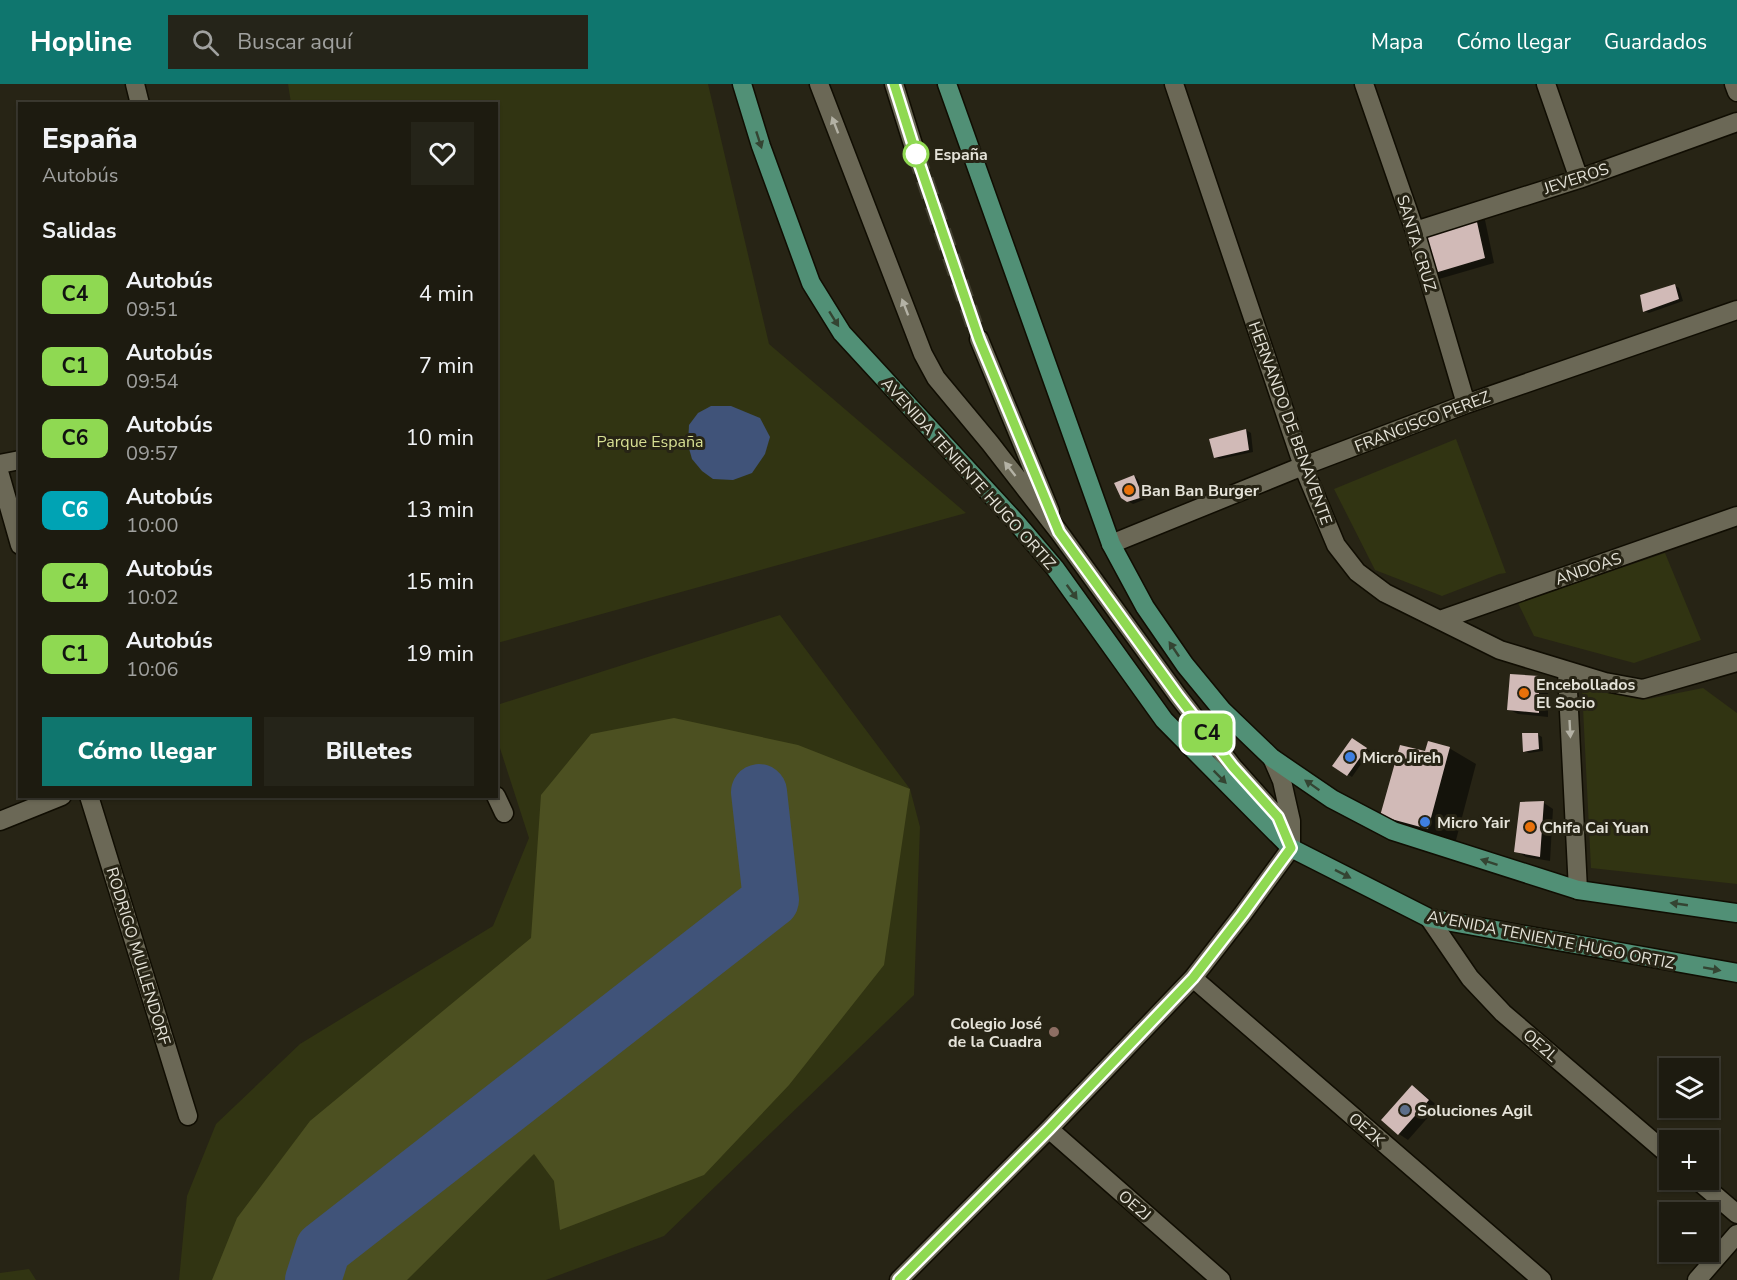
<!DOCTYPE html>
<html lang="es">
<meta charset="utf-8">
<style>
body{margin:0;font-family:"Nunito Sans",sans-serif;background:#252419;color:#f1f3f6;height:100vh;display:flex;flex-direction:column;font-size:22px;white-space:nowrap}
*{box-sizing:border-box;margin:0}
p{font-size:20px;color:#a0a19f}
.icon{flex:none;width:33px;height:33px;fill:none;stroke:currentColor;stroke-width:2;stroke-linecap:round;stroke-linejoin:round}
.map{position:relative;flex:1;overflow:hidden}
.sheet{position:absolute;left:18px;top:18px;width:480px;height:696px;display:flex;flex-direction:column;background:#1d1b10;border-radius:0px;box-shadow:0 2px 4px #0004,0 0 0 2px #3b3930}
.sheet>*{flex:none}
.badge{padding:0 12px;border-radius:9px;font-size:21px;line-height:39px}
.buttons{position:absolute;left:1659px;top:974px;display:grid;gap:12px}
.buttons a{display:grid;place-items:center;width:60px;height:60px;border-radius:0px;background:#1d1b10;box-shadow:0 2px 4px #0004,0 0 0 2px #3b3930;font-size:30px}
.map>.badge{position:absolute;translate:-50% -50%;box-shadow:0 0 0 3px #fff}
h2{padding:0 24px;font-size:22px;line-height:54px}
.round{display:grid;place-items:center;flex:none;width:63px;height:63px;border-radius:0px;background:#252419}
.headline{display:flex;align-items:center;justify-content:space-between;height:102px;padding:0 24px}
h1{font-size:28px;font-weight:800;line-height:45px}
.cta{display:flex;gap:12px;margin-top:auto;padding:12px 24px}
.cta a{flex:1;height:69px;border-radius:0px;background:#0f766e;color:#fff;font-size:24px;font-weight:800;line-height:69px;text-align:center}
.cta a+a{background:#252419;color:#f1f3f6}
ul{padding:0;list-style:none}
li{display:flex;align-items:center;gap:18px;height:72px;padding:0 24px}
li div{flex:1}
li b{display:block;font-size:22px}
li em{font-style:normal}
li .badge{min-width:66px;font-weight:700;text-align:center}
header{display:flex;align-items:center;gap:36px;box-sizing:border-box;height:84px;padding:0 30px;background:#0f766e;color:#fff}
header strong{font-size:28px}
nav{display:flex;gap:33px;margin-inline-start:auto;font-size:21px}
.search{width:420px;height:54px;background:#252419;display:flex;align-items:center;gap:15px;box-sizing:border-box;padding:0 21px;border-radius:0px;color:#a0a19f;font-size:22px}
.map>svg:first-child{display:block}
.green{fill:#313412}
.forest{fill:#4c5021}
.water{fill:#405379}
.shadow{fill:#0007}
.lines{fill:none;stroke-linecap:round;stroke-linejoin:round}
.river{stroke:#405379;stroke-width:56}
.building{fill:#d1bab7}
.minor-tunnel{stroke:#444132;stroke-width:18;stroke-dasharray:18 9;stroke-linecap:butt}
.minor-casing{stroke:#100d02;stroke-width:21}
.major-casing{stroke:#100d02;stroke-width:21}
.minor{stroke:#6b6856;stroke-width:18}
.major{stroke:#519076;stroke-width:18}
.oneway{fill:#b4b2a5}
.oneway2{fill:#344432}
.line-casing{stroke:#fff;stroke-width:14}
.line{stroke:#8fd952;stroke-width:9}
.stop-dot{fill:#fff;stroke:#8fd952;stroke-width:3}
.food-dot{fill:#e8710a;stroke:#272415;stroke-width:2}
.shop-dot{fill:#3f7fe0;stroke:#272415;stroke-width:2}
.education-dot{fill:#8d6e63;stroke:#272415;stroke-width:2}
.service-dot{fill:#5c6f8a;stroke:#272415;stroke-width:2}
.labels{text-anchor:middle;stroke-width:6;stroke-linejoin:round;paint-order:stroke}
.stop-label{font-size:16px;font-weight:bold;fill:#e5e3d9;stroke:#272415;text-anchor:start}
.street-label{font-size:16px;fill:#e5e3d9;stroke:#272415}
.park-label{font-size:16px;fill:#d7df93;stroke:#272415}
.poi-label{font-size:16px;font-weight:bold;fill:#e5e3d9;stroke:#272415;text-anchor:start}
</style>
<header>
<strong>Hopline</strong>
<div class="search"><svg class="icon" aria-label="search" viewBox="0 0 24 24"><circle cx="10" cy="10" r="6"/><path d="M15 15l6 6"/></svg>Buscar aquí</div>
<nav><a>Mapa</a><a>Cómo llegar</a><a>Guardados</a></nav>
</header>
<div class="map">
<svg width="1737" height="1196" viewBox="0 0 1737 1196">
<rect width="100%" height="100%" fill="#272415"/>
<path class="green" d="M288 0H708L769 260 966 429 497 559 496 20 291 19Z
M1456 355 1506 489 1499 490 1442 512 1375 486 1334 405Z
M1665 469 1701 556 1634 579 1534 552 1518 519Z
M780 531 910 705 920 743 914 911 664 1152 546 1196H179L187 1112 216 1040 300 960 493 842 529 754 497 655V621Z
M1703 604 1737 629V800L1591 784 1582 604 1643 616Z
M29 1185 36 1196H0V1189Z"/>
<path class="forest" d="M674 634 798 661 910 705 884 881 789 1001 704 1091 560 1146 554 1097 534 1070 407 1196H212L237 1134 310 1037 531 854 541 711 591 650Z"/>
<path class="water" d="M711 322H731L760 334 770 353 765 370 752 389 733 396 713 395 702 387 692 375 688 361 689 341 698 329Z"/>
<path class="shadow" d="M1475 131 1485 136 1494 179 1439 195 1429 190Z
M1675 202 1679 204 1683 217 1649 229 1644 227Z
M1246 346 1251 349 1253 368 1220 375 1215 373 1211 356Z
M1134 392 1138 395 1146 415 1133 420 1128 417Z
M1538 593 1548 599V633L1518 630 1508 625Z
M1537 650 1542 653 1543 667 1529 669 1525 667Z
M1353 656 1370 667 1352 693 1335 682Z
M1449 664 1476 680 1455 760 1409 747 1382 732 1426 669Z
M1544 719 1553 725 1550 777 1526 773 1516 767Z
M1413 1003 1422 1009 1438 1022 1408 1056 1399 1050Z"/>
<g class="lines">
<path class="river" d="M313 1196 323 1165 771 816 759 708"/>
</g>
<path class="building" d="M1475 129 1485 174 1428 191 1415 149Z
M1675 200 1679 215 1643 228 1640 211Z
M1246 345 1249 366 1214 374 1209 355Z
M1134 391 1143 413 1127 418 1121 414 1114 399Z
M1510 590 1539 592V629L1507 626Z
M1522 649H1538L1539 665 1523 668Z
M1352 654 1367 664 1347 692 1332 682Z
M1428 657 1450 663 1428 745 1380 732 1400 661 1425 667Z
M1544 717 1540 773 1514 768 1520 718Z
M1412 1001 1429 1016 1398 1051 1381 1036Z"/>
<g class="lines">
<path class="minor-tunnel" d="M916 70 979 255"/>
<defs>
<path id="minor" d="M135 0 140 20
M819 0 923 270 936 294 990 359 1059 448 1178 612 1233 683 1278 733 1291 764
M894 0 916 70
M1174 0 1303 382 1336 461 1357 488 1385 509 1500 566 1605 598 1643 605 1737 578
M1364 0 1415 147 1466 320
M1546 0 1579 95
M1734 0 1737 8
M1415 147 1579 95 1737 38
M979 255 1050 427
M0 380 20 376
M0 391 20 461
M1111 460 1303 382 1466 320 1737 226
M1440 536 1737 432
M1567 587 1578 806
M89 712 188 1032
M496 712 504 729
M0 737 62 712
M1429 834 1470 894 1503 929 1670 1072
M1193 894 1542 1196
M1049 1045 1221 1196
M1696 1095 1737 1130
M899 1196 1049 1045 1193 894 1242 831 1291 764V737L1286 715 1282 697 1272 674
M1697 1196 1737 1150"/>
<path id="major" d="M742 0 761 62 811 199 842 249 1016 438 1055 484 1164 636 1291 764 1429 834 1737 889
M947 0 1111 460 1145 523 1185 581 1222 626 1272 674 1332 715 1393 747 1578 806 1737 829"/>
</defs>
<use href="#minor" class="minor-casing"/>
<use href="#major" class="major-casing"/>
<use href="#minor" class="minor"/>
<use href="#major" class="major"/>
</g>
<defs><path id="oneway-solid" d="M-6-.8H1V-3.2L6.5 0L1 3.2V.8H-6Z" transform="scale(1.5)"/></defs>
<g class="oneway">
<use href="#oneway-solid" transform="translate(835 41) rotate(-111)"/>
<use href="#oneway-solid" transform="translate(905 223) rotate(-111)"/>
<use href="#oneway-solid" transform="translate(1010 385) rotate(-128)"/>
<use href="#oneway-solid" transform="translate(1570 645) rotate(87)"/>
</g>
<g class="oneway2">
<use href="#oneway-solid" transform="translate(759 56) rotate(72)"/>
<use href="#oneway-solid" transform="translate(834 235) rotate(58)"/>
<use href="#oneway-solid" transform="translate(1072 508) rotate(54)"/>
<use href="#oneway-solid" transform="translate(1174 565) rotate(-124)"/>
<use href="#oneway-solid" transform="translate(1220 693) rotate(45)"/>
<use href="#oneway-solid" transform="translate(1312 701) rotate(-145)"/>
<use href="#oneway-solid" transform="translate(1489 778) rotate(-162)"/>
<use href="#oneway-solid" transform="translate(1343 790) rotate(27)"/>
<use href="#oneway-solid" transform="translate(1679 820) rotate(-172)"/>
<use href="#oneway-solid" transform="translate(1712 885) rotate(10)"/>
</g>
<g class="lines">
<defs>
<path id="line" d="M894 0 916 70 979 255 1059 448 1178 612 1233 683 1278 733 1291 764 1242 831 1193 894 1049 1045 899 1196"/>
</defs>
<use href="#line" class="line-casing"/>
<use href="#line" class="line"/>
</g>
<circle class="stop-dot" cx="916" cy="70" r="12"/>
<g class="food-dot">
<circle cx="1129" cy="406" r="6"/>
<circle cx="1524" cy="609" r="6"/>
<circle cx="1530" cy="743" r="6"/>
</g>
<g class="shop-dot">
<circle cx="1350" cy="673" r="6"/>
<circle cx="1425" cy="738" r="6"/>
</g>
<circle class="education-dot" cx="1054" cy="948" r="6"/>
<circle class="service-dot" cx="1405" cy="1026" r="6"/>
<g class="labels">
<g class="stop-label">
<text x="934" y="76">España</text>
</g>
<g class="street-label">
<text transform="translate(1576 94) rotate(-18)" y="6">JEVEROS</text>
<text transform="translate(1417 159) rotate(73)" y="6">SANTA CRUZ</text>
<text transform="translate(1422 337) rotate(-21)" y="6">FRANCISCO PEREZ</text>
<text transform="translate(1291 339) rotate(70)" y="6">HERNANDO DE BENAVENTE</text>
<text transform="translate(969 389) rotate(48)" y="6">AVENIDA TENIENTE HUGO ORTIZ</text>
<text transform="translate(1588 484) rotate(-19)" y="6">ANDOAS</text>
<text transform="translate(1551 855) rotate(11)" y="6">AVENIDA TENIENTE HUGO ORTIZ</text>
<text transform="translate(139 872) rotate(73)" y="6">RODRIGO MULLENDORF</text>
<text transform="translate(1541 961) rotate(41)" y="6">OE2L</text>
<text transform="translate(1367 1045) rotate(41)" y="6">OE2K</text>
<text transform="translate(1135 1121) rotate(41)" y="6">OE2J</text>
</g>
<g class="park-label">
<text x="650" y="363">Parque España</text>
</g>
<g class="poi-label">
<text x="1141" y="412">Ban Ban Burger</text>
<text x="1536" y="606">Encebollados<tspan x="1536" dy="18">El Socio</tspan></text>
<text x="1362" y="679">Micro Jireh</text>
<text x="1437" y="744">Micro Yair</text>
<text x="1542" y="749">Chifa Cai Yuan</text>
<text x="1042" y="945" text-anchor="end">Colegio José<tspan x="1042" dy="18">de la Cuadra</tspan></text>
<text x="1417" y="1032">Soluciones Agil</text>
</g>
</g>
</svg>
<div class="buttons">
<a><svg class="icon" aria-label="layers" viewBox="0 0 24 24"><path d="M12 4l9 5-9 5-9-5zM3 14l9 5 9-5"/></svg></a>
<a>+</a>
<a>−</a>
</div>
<b class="badge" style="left:1207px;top:649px;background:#8fd952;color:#111">C4</b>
<section class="sheet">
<div class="headline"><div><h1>España</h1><p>Autobús</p></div><a class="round"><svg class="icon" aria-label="heart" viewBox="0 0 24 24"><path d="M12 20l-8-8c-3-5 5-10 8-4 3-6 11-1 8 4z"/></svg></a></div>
<h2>Salidas</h2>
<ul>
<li><span class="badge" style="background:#8fd952;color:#111">C4</span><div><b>Autobús</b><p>09:51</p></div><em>4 min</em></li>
<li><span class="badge" style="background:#8fd952;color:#111">C1</span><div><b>Autobús</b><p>09:54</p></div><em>7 min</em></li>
<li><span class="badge" style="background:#8fd952;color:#111">C6</span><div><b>Autobús</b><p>09:57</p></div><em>10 min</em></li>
<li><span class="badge" style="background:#00a3b4;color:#fff">C6</span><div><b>Autobús</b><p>10:00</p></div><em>13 min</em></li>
<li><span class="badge" style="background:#8fd952;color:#111">C4</span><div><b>Autobús</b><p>10:02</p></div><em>15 min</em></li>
<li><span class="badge" style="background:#8fd952;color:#111">C1</span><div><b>Autobús</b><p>10:06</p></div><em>19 min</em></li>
</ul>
<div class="cta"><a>Cómo llegar</a><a>Billetes</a></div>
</section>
</div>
